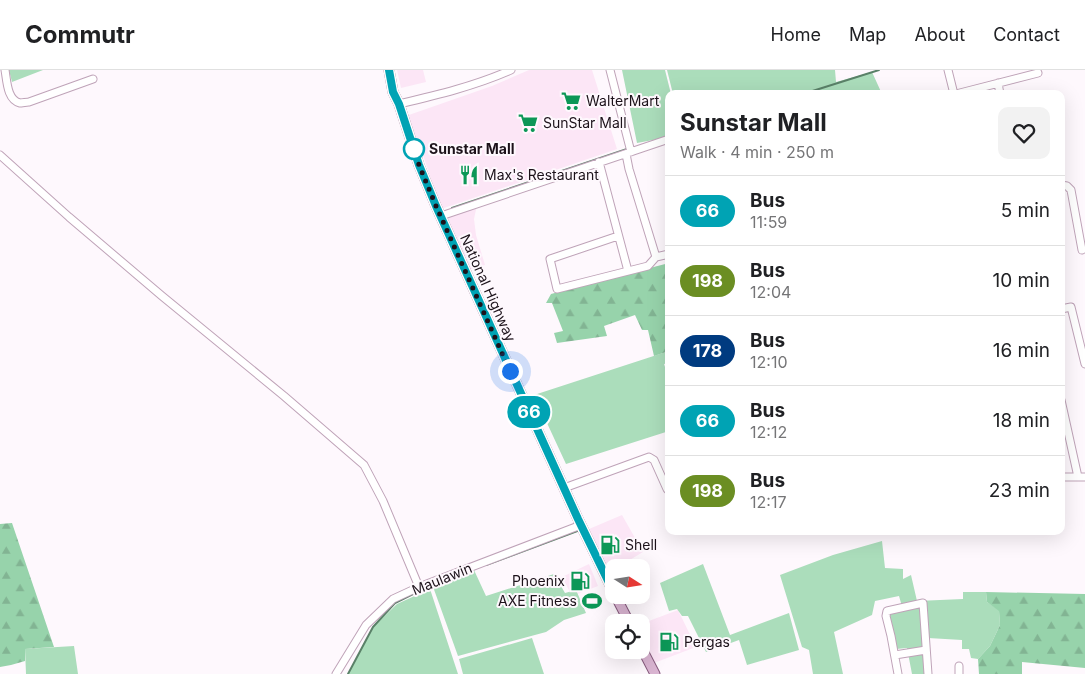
<!DOCTYPE html>
<meta charset="utf-8">
<style>
body{margin:0;font-family:Inter,sans-serif;background:#f2f2f2;color:#202124;height:100vh;display:flex;flex-direction:column;font-size:19px;white-space:nowrap}
*{box-sizing:border-box;margin:0}
p{font-size:16px;color:#757577}
.icon{flex:none;width:28px;height:28px;fill:none;stroke:currentColor;stroke-width:2;stroke-linecap:round;stroke-linejoin:round}
.map{position:relative;flex:1;overflow:hidden}
.drawer{position:absolute;left:665px;top:20px;width:400px;height:445px;display:flex;flex-direction:column;background:#fff;border-radius:10px;box-shadow:0 5px 20px #0002}
.drawer>*{flex:none}
.badge{padding:0 10px;border-radius:16px;font-size:18px;line-height:32px}
.needle{width:32px;rotate:102deg}
.buttons{position:absolute;left:605px;top:489px;display:grid;gap:10px}
.buttons a{display:grid;place-items:center;width:45px;height:45px;border-radius:10px;background:#fff;box-shadow:0 5px 20px #0002;font-size:25px}
.you{position:absolute;width:25px;height:25px;margin:-12px;border:4px solid #fff;border-radius:50%;background:#1a73e8;box-shadow:0 0 0 8px #1a73e833}
.map>.badge{position:absolute;translate:-50% -50%;box-shadow:0 0 0 2px #fff}
.round{display:grid;place-items:center;flex:none;width:52px;height:52px;border-radius:10px;background:#f2f2f2}
.head{display:flex;align-items:center;justify-content:space-between;height:85px;padding:0 15px}
h1{font-size:24px;font-weight:700;line-height:38px}
ul{padding:0;list-style:none}
li{display:flex;align-items:center;gap:15px;height:70px;padding:0 15px;border-top:1px solid #e0e0e0}
li div{flex:1}
li b{display:block;font-size:19px}
li em{font-style:normal}
li .badge{min-width:55px;font-weight:700;text-align:center}
header{display:flex;align-items:center;gap:30px;box-sizing:border-box;height:70px;padding:0 25px;background:#fff;border-bottom:1px solid #e0e0e0}
header strong{font-size:24px}
nav{display:flex;gap:28px;margin-inline-start:auto;font-size:18px}
.map>svg:first-child{display:block}
.built{fill:#fce6f6}
.grass{fill:#abddbb}
.forest{fill:url(#forest-firs)}
.lines{fill:none;stroke-linecap:round;stroke-linejoin:round}
.stream{stroke:#5a8168;stroke-width:2}
.minor-casing{stroke:#bfa3b8;stroke-width:9}
.major-casing{stroke:#875b7e;stroke-width:11}
.minor{stroke:#fff;stroke-width:7}
.major{stroke:#dab5d2;stroke-width:9}
.line-casing{stroke:#fff;stroke-width:11}
.line{stroke:#00a3b4;stroke-width:8}
.walk{stroke:#1c121a;stroke-width:5;stroke-dasharray:0 9}
.stop-dot{fill:#fff;stroke:#00a3b4;stroke-width:2.5}
.labels{text-anchor:middle;stroke-width:4;stroke-linejoin:round;paint-order:stroke}
.poi-label{font-size:14px;fill:#1c121a;stroke:#fef8fd;text-anchor:start}
.stop-label{font-size:14px;font-weight:bold;fill:#1c121a;stroke:#fef8fd;text-anchor:start}
.street-label{font-size:14px;fill:#1c121a;stroke:#fef8fd}
</style>
<header>
<strong>Commutr</strong>
<nav><a>Home</a><a>Map</a><a>About</a><a>Contact</a></nav>
</header>
<div class="map">
<svg width="1085" height="604" viewBox="0 0 1085 604">
<defs>
<pattern id="forest-firs" width="22" height="20" patternUnits="userSpaceOnUse" patternTransform="scale(1.25)"><rect width="22" height="20" fill="#97d3ab"/><path d="M5 1l3.5 6h-7zM16 11l3.5 6h-7z" fill="#82b493"/></pattern>
</defs>
<rect width="100%" height="100%" fill="#fef8fd"/>
<path class="built" d="M397 0H423L426 12 401 18Z
M529 0H592L617 79 441 139 419 73 410 63 406 46 492 16Z
M477 135 474 149 476 165 485 195 465 201 443 146Z
M622 445 643 482 618 497 614 498V500L608 503 589 459Z
M589 494 598 516 572 526 562 507Z
M678 540 696 577 654 593 641 566V554Z"/>
<path class="grass" d="M9 0H43L12 12Z
M622 0H665L671 24H669V67L637 73Z
M667 0H835L836 12 872 2 882 24H673Z
M669 281V293L664 294 669 309V339L668 340 669 361 566 394 534 325Z
M882 471 885 498 903 499V509L911 505 917 531 963 529V522H986L987 532 999 540 1000 555 990 576 978 589 971 588 969 579H962V570L928 568 925 604H912L907 578 896 579 888 545 903 540 899 526 875 531 872 545 834 562 843 604H813L809 580 802 577 780 505 833 485Z
M703 494 730 565 789 543 799 580 747 595 739 570 706 582 688 546H682L677 539 669 541 660 513Z
M474 500 486 526 554 504 565 523 576 520 586 543 564 550 546 562 458 586 432 514Z
M430 519 458 604H348L373 557 397 534Z
M532 568 544 604H463L459 589Z
M74 576 78 604H26L25 579Z"/>
<path class="forest" d="M669 193V253L665 254 669 264V281L654 286 648 260H642L635 245 604 256 607 266 557 273 554 263 563 261 552 233H546L551 224Z
M12 453 54 577 25 579V591L11 595 0 597V454Z
M986 522 1085 524V598L1022 592V604H979L978 589 990 576 1000 555 999 541 987 532Z"/>
<g class="lines">
<path class="stream" d="M803 24 879 0
M452 138 627 79
M486 495 580 460
M348 604 373 557 395 533 421 520"/>
<defs>
<path id="minor" d="M5 0C7 11 7 30 20 33 21 33 28 32 29 32L93 9
M610 0 631 82
M948 0 954 24
M998 13 1000 24
M956 24 1038 3
M399 34C437 25 475 16 511 0
M626 84 629 99 656 187
M0 85 69 147 162 226 284 326 364 395 383 431 419 517
M599 92 628 201
M1061 115 1067 116 1071 120 1082 180
M441 146 669 69
M618 166 550 189 557 219 648 196 656 187 669 184
M1061 239 1071 237 1085 294
M1061 330 1078 407
M1061 407H1085
M564 418 649 387 654 390 667 419 669 421
M895 585 926 580
M959 596V604
M336 604 366 555 393 529 419 517 581 455
M898 604 891 566 886 546 887 541 923 533 928 604"/>
<path id="major" d="M389 0 393 22 399 34 419 95 436 136 578 449 614 523
M615 525 629 552
M641 577 655 604"/>
</defs>
<use href="#minor" class="minor-casing"/>
<use href="#major" class="major-casing"/>
<use href="#minor" class="minor"/>
<use href="#major" class="major"/>
</g>
<g class="lines">
<defs>
<path id="line" d="M389 0 393 22 399 34 419 95 436 136 578 449 614 523"/>
</defs>
<use href="#line" class="line-casing"/>
<use href="#line" class="line"/>
<path class="walk" d="M414 79V78L419 95 436 136 510 301"/>
</g>
<defs>
<symbol id="supermarket-bare" viewBox="-9 -9 18 18"><path d="M-6-5.5h2.5l.6 2H6L4.5 2H-2.5L-4.4-4H-6ZM-1.5 3.2a1.3 1.3 0 1 0 .1 0ZM3 3.2a1.3 1.3 0 1 0 .1 0Z" fill="#0c9757" stroke="#fef8fd" stroke-width="2.5" paint-order="stroke"/></symbol>
<symbol id="restaurant-bare" viewBox="-9 -9 18 18"><path d="M-5-6h1v4h1v-4h1v4h1v-4h1v5L-1.5 .5V6h-2V.5L-5-1ZM5-6V6H3V1.5H1.5Q1.5-4 5-6Z" fill="#0c9757" stroke="#fef8fd" stroke-width="2.5" paint-order="stroke"/></symbol>
<symbol id="fuel-bare" viewBox="-9 -9 18 18"><path d="M-5.5-6h7V0h2V4h1.3V-2.5L3-4.5l.8-.8L6-3V5H2.5V1h-1V6h-7ZM-4.2-4.7v3.2H.2V-4.7Z" fill="#0c9757" stroke="#fef8fd" stroke-width="2.5" paint-order="stroke"/></symbol>
<symbol id="stadium-bare" viewBox="-9 -9 18 18"><path d="M0-5a6.5 5 0 1 0 0 10a6.5 5 0 1 0 0-10ZM-3.5-1.8h7v3.6h-7Z" fill="#0c9757" stroke="#fef8fd" stroke-width="2.5" paint-order="stroke"/></symbol>
</defs>
<g fill-rule="evenodd">
<use href="#supermarket-bare" x="557" y="17" width="28" height="28"/>
<use href="#supermarket-bare" x="514" y="39" width="28" height="28"/>
<use href="#restaurant-bare" x="455" y="91" width="28" height="28"/>
<use href="#fuel-bare" x="596" y="461" width="28" height="28"/>
<use href="#fuel-bare" x="566" y="497" width="28" height="28"/>
<use href="#stadium-bare" x="578" y="517" width="28" height="28"/>
<use href="#fuel-bare" x="655" y="558" width="28" height="28"/>
</g>
<circle class="stop-dot" cx="414" cy="79" r="10"/>
<g class="labels">
<g class="poi-label">
<text x="586" y="36">WalterMart</text>
<text x="543" y="58">SunStar Mall</text>
<text x="484" y="110">Max's Restaurant</text>
<text x="625" y="480">Shell</text>
<text x="565" y="516" text-anchor="end">Phoenix</text>
<text x="577" y="536" text-anchor="end">AXE Fitness</text>
<text x="684" y="577">Pergas</text>
</g>
<g class="stop-label">
<text x="429" y="84">Sunstar Mall</text>
</g>
<g class="street-label">
<text transform="translate(488 218) rotate(66)" y="5">National Highway</text>
<text transform="translate(442 509) rotate(-22)" y="5">Maulawin</text>
</g>
</g>
</svg>
<div class="buttons">
<a><svg class="needle" viewBox="-14 -14 28 28"><path d="M0-13l5 13h-10z" fill="#e53935"/><path d="M0 13l5-13h-10z" fill="#757577"/></svg></a>
<a><svg class="icon" aria-label="locate" viewBox="0 0 24 24"><circle cx="12" cy="12" r="6"/><path d="M12 2v4M12 18v4M2 12h4M18 12h4"/></svg></a>
</div>
<div class="you" style="left:510px;top:301px"></div>
<b class="badge" style="left:529px;top:342px;background:#00a3b4;color:#fff">66</b>
<section class="drawer">
<div class="head"><div><h1>Sunstar Mall</h1><p>Walk · 4 min · 250 m</p></div><a class="round"><svg class="icon" aria-label="heart" viewBox="0 0 24 24"><path d="M12 20l-8-8c-3-5 5-10 8-4 3-6 11-1 8 4z"/></svg></a></div>
<ul>
<li><span class="badge" style="background:#00a3b4;color:#fff">66</span><div><b>Bus</b><p>11:59</p></div><em>5 min</em></li>
<li><span class="badge" style="background:#6b8e23;color:#fff">198</span><div><b>Bus</b><p>12:04</p></div><em>10 min</em></li>
<li><span class="badge" style="background:#003b80;color:#fff">178</span><div><b>Bus</b><p>12:10</p></div><em>16 min</em></li>
<li><span class="badge" style="background:#00a3b4;color:#fff">66</span><div><b>Bus</b><p>12:12</p></div><em>18 min</em></li>
<li><span class="badge" style="background:#6b8e23;color:#fff">198</span><div><b>Bus</b><p>12:17</p></div><em>23 min</em></li>
</ul>
</section>
</div>
